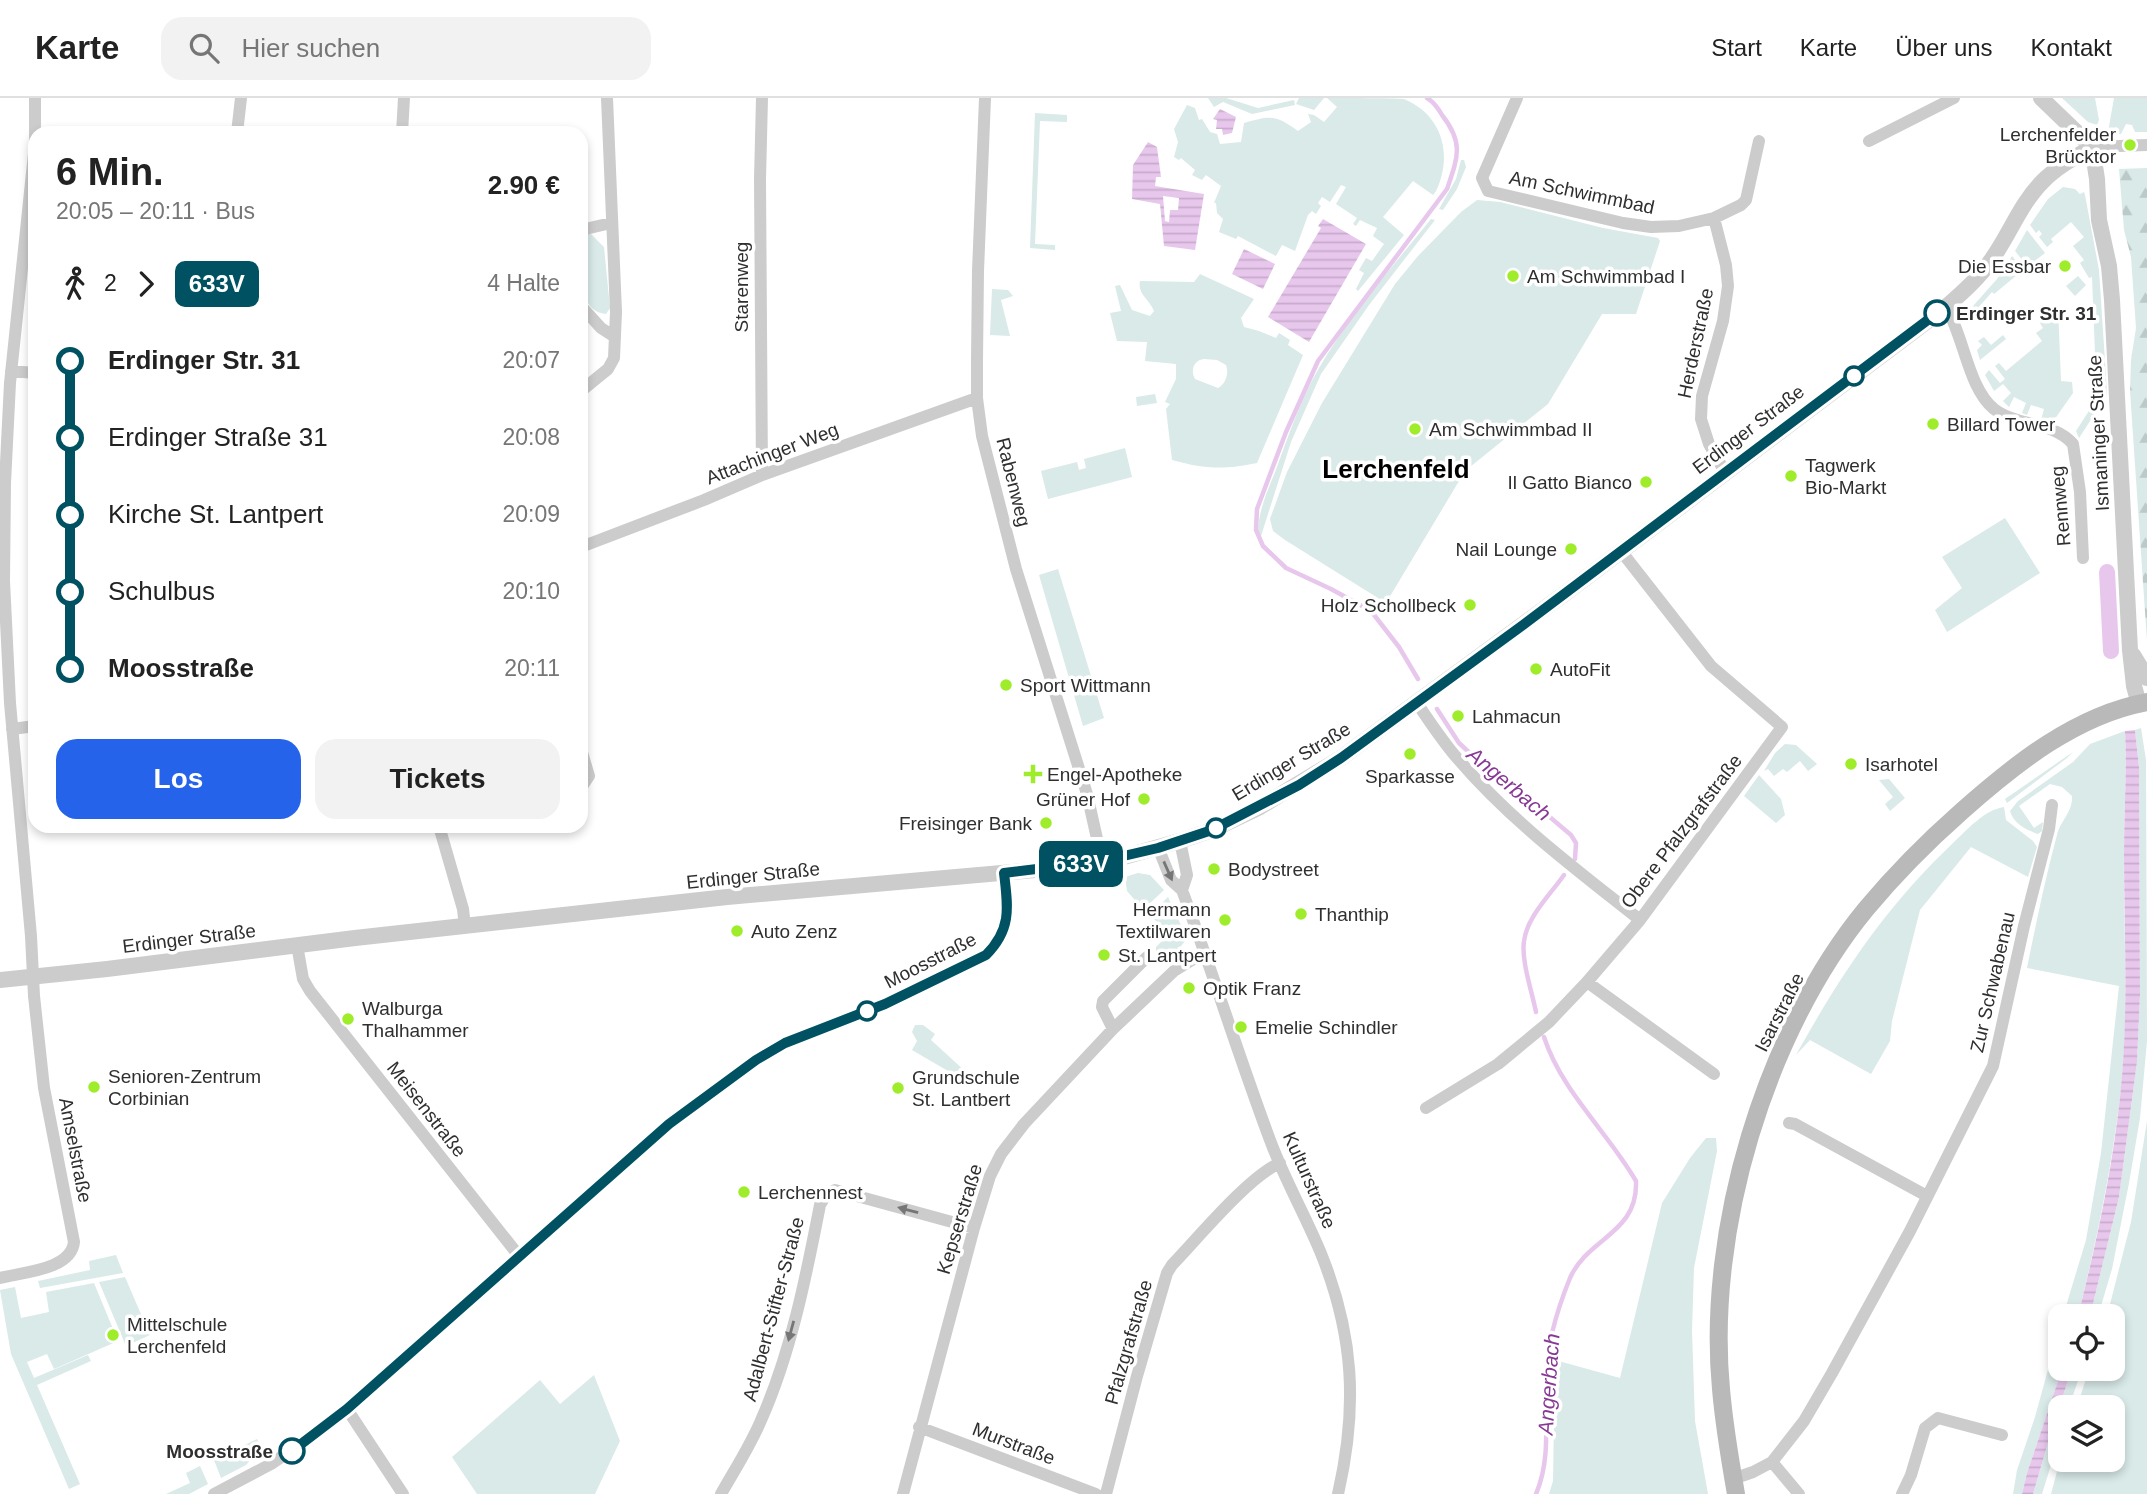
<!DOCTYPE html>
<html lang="de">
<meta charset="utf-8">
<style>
body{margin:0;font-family:Arial,sans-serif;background:#f2f2f2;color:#222;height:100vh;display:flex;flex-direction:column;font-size:26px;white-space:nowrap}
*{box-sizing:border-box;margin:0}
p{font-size:23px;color:#767676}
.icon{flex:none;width:38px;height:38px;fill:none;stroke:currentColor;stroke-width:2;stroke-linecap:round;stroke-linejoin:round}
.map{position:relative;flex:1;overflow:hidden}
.drawer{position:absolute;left:28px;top:28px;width:560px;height:707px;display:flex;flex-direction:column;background:#fff;border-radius:21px;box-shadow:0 4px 10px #0003}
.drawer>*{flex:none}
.badge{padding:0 14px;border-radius:10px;font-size:24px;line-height:46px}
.fabs{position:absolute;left:2048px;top:1206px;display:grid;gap:14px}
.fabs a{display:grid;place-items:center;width:77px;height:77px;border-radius:14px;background:#fff;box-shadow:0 4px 10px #0003;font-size:35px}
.map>.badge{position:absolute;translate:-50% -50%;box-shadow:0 0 0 4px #fff}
.legs{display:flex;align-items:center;gap:10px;height:77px;padding:0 28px;font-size:23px}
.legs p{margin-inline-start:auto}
.overview{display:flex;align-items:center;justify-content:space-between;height:119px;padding:0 28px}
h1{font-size:38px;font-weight:600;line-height:52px}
.action{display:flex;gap:14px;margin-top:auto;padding:14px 28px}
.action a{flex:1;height:80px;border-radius:21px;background:#2563eb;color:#fff;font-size:28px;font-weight:600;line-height:80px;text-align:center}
.action a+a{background:#f2f2f2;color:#222}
ul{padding:0 28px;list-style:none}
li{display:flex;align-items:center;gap:24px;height:77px;font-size:26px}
li i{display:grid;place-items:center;width:10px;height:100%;margin:0 9px;background:currentColor}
li i::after{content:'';width:18px;height:18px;margin:-9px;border:5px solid;border-radius:50%;background:#fff}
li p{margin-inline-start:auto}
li:first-child i{background:linear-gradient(#0000 50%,currentColor 0)}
li:last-child i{background:linear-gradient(currentColor 50%,#0000 0)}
header{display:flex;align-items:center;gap:42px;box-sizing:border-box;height:98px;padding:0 35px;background:#fff;border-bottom:2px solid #e0e0e0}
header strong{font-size:33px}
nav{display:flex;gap:38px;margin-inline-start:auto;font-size:24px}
.search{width:490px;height:63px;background:#f2f2f2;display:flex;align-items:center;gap:18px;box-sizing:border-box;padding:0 24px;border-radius:21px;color:#767676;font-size:26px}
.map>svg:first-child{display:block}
.green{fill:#d9eae8;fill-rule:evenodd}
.forest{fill:url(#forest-firs)}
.water{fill:url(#water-rules);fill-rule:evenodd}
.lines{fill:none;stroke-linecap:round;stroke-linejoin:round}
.stream{stroke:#e8c7ed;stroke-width:4.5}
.canal{stroke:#e8c7ed;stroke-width:16}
.minor{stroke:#ccc;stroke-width:12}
.tertiary{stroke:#ccc;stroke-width:16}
.secondary{stroke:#b9b9b9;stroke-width:18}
.oneway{fill:#767676}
.line-1-casing{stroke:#fff;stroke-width:16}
.line-1{stroke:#005262;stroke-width:10}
.poi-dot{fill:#9fec2b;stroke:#fff;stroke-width:2.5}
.stop-1-dot{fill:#fff;stroke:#005262;stroke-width:3.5}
.labels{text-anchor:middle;stroke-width:7;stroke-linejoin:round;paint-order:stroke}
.poi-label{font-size:19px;fill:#2f2f2f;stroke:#fff;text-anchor:start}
.street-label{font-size:19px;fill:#2f2f2f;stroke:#fff}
.stop-label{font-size:19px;font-weight:bold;fill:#2f2f2f;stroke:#fff;text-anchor:start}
.water-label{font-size:21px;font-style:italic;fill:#873994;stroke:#fff}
.district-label{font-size:26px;font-weight:bold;fill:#000;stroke:#fff}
</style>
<header>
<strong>Karte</strong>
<div class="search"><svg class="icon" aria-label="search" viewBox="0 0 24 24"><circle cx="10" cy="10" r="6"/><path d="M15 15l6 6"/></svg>Hier suchen</div>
<nav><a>Start</a><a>Karte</a><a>Über uns</a><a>Kontakt</a></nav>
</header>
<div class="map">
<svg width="2147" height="1396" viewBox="0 0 2147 1396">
<defs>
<pattern id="forest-firs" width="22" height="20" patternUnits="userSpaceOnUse" patternTransform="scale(1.75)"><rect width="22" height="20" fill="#d9eae8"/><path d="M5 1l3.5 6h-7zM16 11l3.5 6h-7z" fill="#bbc9c7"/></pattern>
<pattern id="water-rules" width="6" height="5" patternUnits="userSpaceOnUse" patternTransform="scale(1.75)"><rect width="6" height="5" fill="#e8c7ed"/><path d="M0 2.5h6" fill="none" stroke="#c7abcc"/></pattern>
</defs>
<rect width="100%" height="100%" fill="#fff"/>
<path class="green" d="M1208 0H1226L1258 10 1294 2 1295 7 1252 16 1223 4 1214 9Z
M1299 0H1324L1314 12 1296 6Z
M1327 0C1344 0 1391 0 1404 1 1443 17 1453 58 1436 93L1433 97 1413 83 1383 119 1404 137 1358 193 1356 191 1364 175 1359 172 1366 160 1372 163 1384 146 1373 138 1377 130 1360 122 1356 128 1353 126 1357 120 1336 106 1346 89 1341 87 1330 104 1322 99 1318 105 1321 108 1316 116 1312 113 1308 117 1295 153 1282 147 1276 158 1238 138 1236 141 1219 134 1223 121 1217 115 1216 105H1214L1221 88 1206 77 1202 82 1192 77 1195 72 1181 60 1179 62 1174 59 1178 44 1174 31 1187 7 1195 10 1199 22 1202 21 1210 34 1217 36 1220 46 1241 44 1244 25C1271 17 1276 17 1298 33L1311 24 1308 16 1314 17 1324 24 1337 9Z
M2062 0H2095L2099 22 2097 27 2088 24Z
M2114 0H2147V34H2135L2132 27 2126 26 2121 36 2108 34Z
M1035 15 1067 17V24L1040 23 1035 146 1055 147V152L1030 150Z
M1461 62H1464L1466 69 1457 91 1443 112 1439 111 1456 81Z
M2063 89 2075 91 2080 96 2084 94 2085 97 2099 172 2106 279 2096 280 2092 179 2089 180 2080 165 2084 162 2073 148 2084 139 2071 124 2051 141 2053 144 2047 149 2039 139 2042 136 2039 132 2036 135 2030 127 2048 101Z
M1477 102 1500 104 1603 130 1658 140 1660 143 1636 216H1602L1548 306 1465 373 1386 505 1285 442 1273 433 1270 421 1287 374 1322 305 1395 186 1418 158 1461 114Z
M1431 121 1435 122 1369 207 1321 276 1291 344 1261 438 1258 435C1258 412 1269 390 1277 369 1289 336 1301 301 1319 270 1350 217 1392 169 1431 121Z
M2027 132 2045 155 2036 162 2040 167 2032 174 2015 153Z
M590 135 604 149 610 210 606 216C574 214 581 159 581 137Z
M2012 158 2023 172 1994 196 1992 194 1978 210H1974L1973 208 1997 181Z
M1200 176 1254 201 1241 220 1244 229 1259 233 1276 240 1279 235 1290 242 1288 247 1303 257 1257 365C1223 372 1205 371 1172 362L1166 311 1170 306 1165 304 1176 281V266L1145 263 1147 244 1117 243 1110 215 1121 213 1115 188 1120 187 1132 212 1150 218 1154 213C1150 202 1137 196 1140 183L1194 184ZM1204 261 1217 262 1226 267C1229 275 1226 286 1218 290L1195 281C1190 272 1194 262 1204 261Z
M2078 178 2086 187 2075 198 2066 188Z
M992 191 1008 192 1013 198 1001 202 1010 238 990 237Z
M2058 209 2061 283 2072 284 2073 295 2052 325 2041 322 2044 311 2031 307 2027 317 2022 315 2026 305 2014 299 2009 309 2003 303 2011 295 2003 286 1994 293 1985 277 1989 272 2000 285 2005 281 1995 268 1999 265 2006 273 2042 243 2036 235 2043 230 2040 225Z
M2003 237 2006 241 1980 262 1977 252 1982 247 1978 243 1984 239 1991 247Z
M2106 280 2107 297 2079 340 2076 333 2094 305 2097 281Z
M1155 296 1157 305 1137 308 1136 299Z
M1125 350 1132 379 1048 401 1041 373 1077 364 1079 372 1086 370 1084 361Z
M2005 420 2040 475 1947 534 1935 512 1962 490 1942 459Z
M1058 471 1104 620 1083 628 1039 477Z
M2141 630 2146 662 2147 943 2140 1020 2129 1085 2112 1171 2098 1218H2090L2119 1099 2137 964 2140 897 2139 669 2135 632Z
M2125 633C2127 674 2124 714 2124 755 2123 837 2130 918 2120 999 2111 1074 2096 1145 2078 1218H2063L2086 1142 2101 1055 2119 888 2027 870C2036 826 2045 781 2057 737 2061 722 2073 714 2072 698L2062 689 2050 686 2019 708 2034 730 2043 724 2042 733 2038 736C2026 732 2013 725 2010 713L2018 703 2073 664 2090 646Z
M1785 646 1796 647 1817 666 1808 673 1800 663 1787 674 1783 671 1774 678 1768 671 1764 673 1775 655Z
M2073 654 2067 660 2007 705 2005 701Z
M1759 677 1781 701 1785 717 1776 725 1744 698Z
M1889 681 1905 700 1890 713 1885 706 1893 699 1879 682Z
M2004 709 2006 722 2033 743 2037 749 2028 779 1971 749 1920 812 1892 923 1890 943 1871 976 1810 942 1796 957C1841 876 1885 810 1952 746 1967 732 1984 712 2004 709Z
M1138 775 1150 777 1164 792 1148 807 1140 808 1127 793 1125 779Z
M1168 799 1185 836 1166 833 1153 820V814Z
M1165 840 1185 843 1169 864 1156 854V849Z
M915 927H923L935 936 931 942 977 984 965 988 946 983 948 973 912 952 917 943 912 934Z
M2147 1023V1396H2051L2060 1362H2112V1309H2077L2089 1271 2112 1270V1218H2107L2131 1124Z
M1706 1040H1716L1717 1053 1694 1170 1692 1233 1695 1323 1708 1396H1549L1553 1383 1555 1262 1620 1280 1662 1105 1690 1060Z
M116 1157 123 1175 40 1190 38 1183 90 1172 89 1163Z
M125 1179 150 1237 126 1248 99 1184Z
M94 1185 118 1243 54 1271 47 1256 27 1264 34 1280 88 1257 91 1263 37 1287 80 1386 69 1391 11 1256 0 1192 15 1189 21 1220 49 1214 46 1194Z
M2060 1228V1270L2062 1271 2027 1375 2022 1396H2013L2017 1372 2035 1319Z
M2072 1271H2082L2069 1309H2060V1338L2042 1396H2033L2055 1321Z
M594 1277 620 1343 595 1396H477L452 1359 540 1282 560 1306Z
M257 1341 261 1351 246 1367 221 1380 214 1362Z
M200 1368 208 1386 189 1396H166L190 1385 186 1375Z"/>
<path class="forest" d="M2147 70V543L2130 293 2131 262 2136 230 2131 159 2124 132 2119 71Z"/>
<path class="water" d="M1220 11 1236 19 1232 35 1223 37 1222 31H1216L1217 22 1213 21Z
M1148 44 1157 49 1161 79H1156L1155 88 1204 96 1195 152 1164 148 1160 106 1132 101 1133 67ZM1163 98 1179 100 1178 112H1170L1169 124 1165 123Z
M1323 121 1366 146 1309 244 1268 219 1321 130 1318 128Z
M1244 151 1275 166 1263 191 1232 176Z
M2135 632 2139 669 2140 897 2137 964 2119 1099 2090 1218H2078C2096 1146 2112 1074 2120 999 2129 918 2124 837 2124 755 2124 714 2127 674 2125 633Z
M2062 1271H2072L2055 1321 2033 1396H2022L2027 1375Z"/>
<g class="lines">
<path class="stream" d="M1418 581 1399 549 1371 513 1331 491 1286 470 1263 448 1256 432 1257 411 1286 334 1318 263 1447 91C1458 59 1464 45 1442 17 1438 10 1434 4 1427 0
M1437 611 1459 645 1487 671 1518 692 1571 737 1576 745 1575 761
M1536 914C1532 894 1521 862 1524 843 1527 819 1550 797 1564 777
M1536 1396C1552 1359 1544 1317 1546 1279 1547 1244 1557 1212 1570 1180 1588 1139 1638 1136 1636 1083 1607 1033 1562 994 1544 939"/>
<path class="canal" d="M2107 474 2111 553"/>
<path class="minor" d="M985 0 978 173 977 262V300L982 338 1016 471 1087 696 1102 763
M1517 0 1482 80 1488 93 1623 125 1651 129 1679 128 1714 120 1741 107 1746 102 1759 43
M237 35 241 0
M402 35 404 0
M1869 43 1954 0
M2092 49 2147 47
M1714 120 1726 167 1728 188 1723 223 1702 298 1701 321 1709 346 1725 374
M581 132 611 125
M581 208 601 230 615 239
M1946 209C1964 238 1968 290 1994 311 2018 329 2053 323 2073 346L2080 394 2083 460
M11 273 35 275
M581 293 608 271 614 260 616 214 607 0
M762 377 760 81 762 0
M581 449 704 402 762 377 977 300
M1417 605C1430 624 1443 644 1458 661 1511 723 1577 772 1640 822
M12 631 35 628
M581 651 589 678 581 690
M439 728 463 811 465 829
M1180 743 1187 777 1182 792
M1158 749 1171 782 1182 792C1213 875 1239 959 1270 1042 1284 1080 1304 1115 1320 1153 1354 1236 1358 1309 1338 1396
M297 847 303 881 310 893 519 1158
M1587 884 1714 976
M1113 931 1102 909 1103 903 1147 859
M1426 1010 1498 966 1549 924 1587 884 1640 822 1782 629 1711 568 1621 453
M1789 1025 1795 1026 1927 1098
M0 1180C23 1174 71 1172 74 1144L44 990 34 898 31 838 10 605 4 483 5 385 10 285 35 46V0
M347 1311 403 1396
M919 1329 1096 1396
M1772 1364 1799 1396
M1733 1381 1753 1374 1772 1364 1804 1323 1832 1275 1910 1133 1993 968 2024 828 2049 731 2052 707
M214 1396 271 1366 323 1330 669 1026 756 962 785 945 885 906 987 857C1013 831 1008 809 1004 775
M721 1396C735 1371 751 1347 762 1320 791 1254 806 1179 820 1107L826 1097 835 1092 974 1130
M903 1396 974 1130 990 1078 1001 1056 1024 1026 1113 931 1174 873 1205 854
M1106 1396 1137 1278 1167 1175 1172 1167C1198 1140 1248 1079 1280 1065
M1902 1396 1911 1377 1925 1330 1938 1320 2002 1337"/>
<path class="tertiary" d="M2041 0 2092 49 2097 81 2099 122 2109 168 2112 202 2130 552 2134 588 2139 606
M2133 557 2147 580
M0 882 107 871 355 840 727 799 1046 771 1120 760 1180 743 1212 732 1260 709 1341 660 1563 497 1946 209C1963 194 1979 180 1992 161 2010 136 2020 106 2043 83 2057 69 2075 59 2092 49"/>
<path class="secondary" d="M1736 1396C1730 1362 1724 1326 1721 1291 1706 1133 1765 934 1866 811 1896 775 1928 743 1962 713 2015 666 2076 617 2147 604"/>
</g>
<defs><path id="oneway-solid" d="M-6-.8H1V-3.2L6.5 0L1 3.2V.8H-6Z" transform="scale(1.75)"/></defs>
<g class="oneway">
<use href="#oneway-solid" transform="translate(1168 773) rotate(66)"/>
<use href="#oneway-solid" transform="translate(908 1112) rotate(-165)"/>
<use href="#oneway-solid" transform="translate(791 1233) rotate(105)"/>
</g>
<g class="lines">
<defs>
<path id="line-1" d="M292 1353 347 1311 669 1026 756 962 785 945 885 906 986 857C1012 831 1008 809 1004 775L1102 763 1158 750 1212 732 1299 687 1341 660 1523 527 1937 215"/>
</defs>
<use href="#line-1" class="line-1-casing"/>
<use href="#line-1" class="line-1"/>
</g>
<g class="poi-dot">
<circle cx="2130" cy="47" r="7"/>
<circle cx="2065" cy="168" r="7"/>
<circle cx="1513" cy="178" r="7"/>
<circle cx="1933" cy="326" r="7"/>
<circle cx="1415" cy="331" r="7"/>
<circle cx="1791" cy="378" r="7"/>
<circle cx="1646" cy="384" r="7"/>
<circle cx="1571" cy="451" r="7"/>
<circle cx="1470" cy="507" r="7"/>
<circle cx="1536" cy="571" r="7"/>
<circle cx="1006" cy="587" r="7"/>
<circle cx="1458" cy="618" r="7"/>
<circle cx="1410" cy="656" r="7"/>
<circle cx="1851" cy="666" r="7"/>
<path d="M1029.5 665.5h7v7h7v7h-7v7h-7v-7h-7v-7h7z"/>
<circle cx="1144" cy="701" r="7"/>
<circle cx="1046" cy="725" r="7"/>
<circle cx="1214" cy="771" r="7"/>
<circle cx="1301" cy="816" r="7"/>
<circle cx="1225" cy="822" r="7"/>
<circle cx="737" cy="833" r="7"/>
<circle cx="1104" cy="857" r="7"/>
<circle cx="1189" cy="890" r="7"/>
<circle cx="348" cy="921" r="7"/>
<circle cx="1241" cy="929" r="7"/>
<circle cx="94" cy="989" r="7"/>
<circle cx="898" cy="990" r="7"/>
<circle cx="744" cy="1094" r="7"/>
<circle cx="113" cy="1237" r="7"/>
</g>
<g class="stop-1-dot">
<circle cx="1937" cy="215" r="12"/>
<circle cx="1854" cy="278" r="9"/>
<circle cx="1216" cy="730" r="9"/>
<circle cx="867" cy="913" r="9"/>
<circle cx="292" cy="1353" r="12"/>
</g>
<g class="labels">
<g class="poi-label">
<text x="2116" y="43" text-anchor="end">Lerchenfelder<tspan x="2116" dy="22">Brücktor</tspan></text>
<text x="2051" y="175" text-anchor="end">Die Essbar</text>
<text x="1527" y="185">Am Schwimmbad I</text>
<text x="1947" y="333">Billard Tower</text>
<text x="1429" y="338">Am Schwimmbad II</text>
<text x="1805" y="374">Tagwerk<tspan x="1805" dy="22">Bio-Markt</tspan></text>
<text x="1632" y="391" text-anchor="end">Il Gatto Bianco</text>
<text x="1557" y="458" text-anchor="end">Nail Lounge</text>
<text x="1456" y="514" text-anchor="end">Holz Schollbeck</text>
<text x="1550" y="578">AutoFit</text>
<text x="1020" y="594">Sport Wittmann</text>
<text x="1472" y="625">Lahmacun</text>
<text x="1865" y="673">Isarhotel</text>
<text x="1047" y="683">Engel-Apotheke</text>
<text x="1410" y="685" text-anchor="middle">Sparkasse</text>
<text x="1130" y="708" text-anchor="end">Grüner Hof</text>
<text x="1032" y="732" text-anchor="end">Freisinger Bank</text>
<text x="1228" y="778">Bodystreet</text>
<text x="1211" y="818" text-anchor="end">Hermann<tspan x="1211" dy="22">Textilwaren</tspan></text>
<text x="1315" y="823">Thanthip</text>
<text x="751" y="840">Auto Zenz</text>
<text x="1118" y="864">St. Lantpert</text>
<text x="1203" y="897">Optik Franz</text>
<text x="362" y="917">Walburga<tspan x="362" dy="22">Thalhammer</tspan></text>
<text x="1255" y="936">Emelie Schindler</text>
<text x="108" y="985">Senioren-Zentrum<tspan x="108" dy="22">Corbinian</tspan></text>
<text x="912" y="986">Grundschule<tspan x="912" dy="22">St. Lantbert</tspan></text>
<text x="758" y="1101">Lerchennest</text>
<text x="127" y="1233">Mittelschule<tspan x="127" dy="22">Lerchenfeld</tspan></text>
</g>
<g class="street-label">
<text transform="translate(1582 94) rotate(12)" y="7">Am Schwimmbad</text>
<text transform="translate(741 189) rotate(-90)" y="7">Starenweg</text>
<text transform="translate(1695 245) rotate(-78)" y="7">Herderstraße</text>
<text transform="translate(1748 331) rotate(-37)" y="7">Erdinger Straße</text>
<text transform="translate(2098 335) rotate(-93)" y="7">Ismaninger Straße</text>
<text transform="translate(772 355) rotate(-21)" y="7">Attachinger Weg</text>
<text transform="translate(1014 384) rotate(76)" y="7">Rabenweg</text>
<text transform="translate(2060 408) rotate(-95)" y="7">Rennweg</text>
<text transform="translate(1291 663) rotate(-31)" y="7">Erdinger Straße</text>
<text transform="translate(1681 733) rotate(-53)" y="7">Obere Pfalzgrafstraße</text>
<text transform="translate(753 777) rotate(-6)" y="7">Erdinger Straße</text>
<text transform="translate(189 840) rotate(-7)" y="7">Erdinger Straße</text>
<text transform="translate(930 862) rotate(-27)" y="7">Moosstraße</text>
<text transform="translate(1992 884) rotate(-77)" y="7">Zur Schwabenau</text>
<text transform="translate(1779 914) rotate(-63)" y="7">Isarstraße</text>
<text transform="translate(427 1011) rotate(52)" y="7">Meisenstraße</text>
<text transform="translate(76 1052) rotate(79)" y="7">Amselstraße</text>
<text transform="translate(1310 1082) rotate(66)" y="7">Kulturstraße</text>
<text transform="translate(959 1121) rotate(-73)" y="7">Kepserstraße</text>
<text transform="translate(773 1211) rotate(-75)" y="7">Adalbert-Stifter-Straße</text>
<text transform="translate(1128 1244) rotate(-74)" y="7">Pfalzgrafstraße</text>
<text transform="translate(1014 1345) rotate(21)" y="7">Murstraße</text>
</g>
<g class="stop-label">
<text x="1956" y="222">Erdinger Str. 31</text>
<text x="273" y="1360" text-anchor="end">Moosstraße</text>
</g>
<g class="water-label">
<text transform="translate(1509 686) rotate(40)" y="7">Angerbach</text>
<text transform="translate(1549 1286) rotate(-86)" y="7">Angerbach</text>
</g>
<g class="district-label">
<text x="1396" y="380">Lerchenfeld</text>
</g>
</g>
</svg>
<div class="fabs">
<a><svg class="icon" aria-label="locate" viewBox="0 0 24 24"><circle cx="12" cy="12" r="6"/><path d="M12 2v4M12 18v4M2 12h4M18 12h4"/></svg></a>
<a><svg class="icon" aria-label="layers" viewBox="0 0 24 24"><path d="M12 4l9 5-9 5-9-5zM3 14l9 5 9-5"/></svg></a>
</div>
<b class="badge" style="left:1081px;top:766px;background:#005262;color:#fff">633V</b>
<section class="drawer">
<div class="overview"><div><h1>6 Min.</h1><p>20:05 – 20:11 · Bus</p></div><b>2.90 €</b></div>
<div class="legs"><svg class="icon" aria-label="walk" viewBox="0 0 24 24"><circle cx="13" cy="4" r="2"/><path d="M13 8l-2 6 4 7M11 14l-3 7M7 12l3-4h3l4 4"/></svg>2<svg class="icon" aria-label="forward" viewBox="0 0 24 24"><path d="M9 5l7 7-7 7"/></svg><b class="badge" style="background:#005262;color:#fff">633V</b><p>4 Halte</p></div>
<ul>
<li><i style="color:#005262"></i><b>Erdinger Str. 31</b><p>20:07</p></li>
<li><i style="color:#005262"></i><span>Erdinger Straße 31</span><p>20:08</p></li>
<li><i style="color:#005262"></i><span>Kirche St. Lantpert</span><p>20:09</p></li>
<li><i style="color:#005262"></i><span>Schulbus</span><p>20:10</p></li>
<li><i style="color:#005262"></i><b>Moosstraße</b><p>20:11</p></li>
</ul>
<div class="action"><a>Los</a><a>Tickets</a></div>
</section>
</div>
